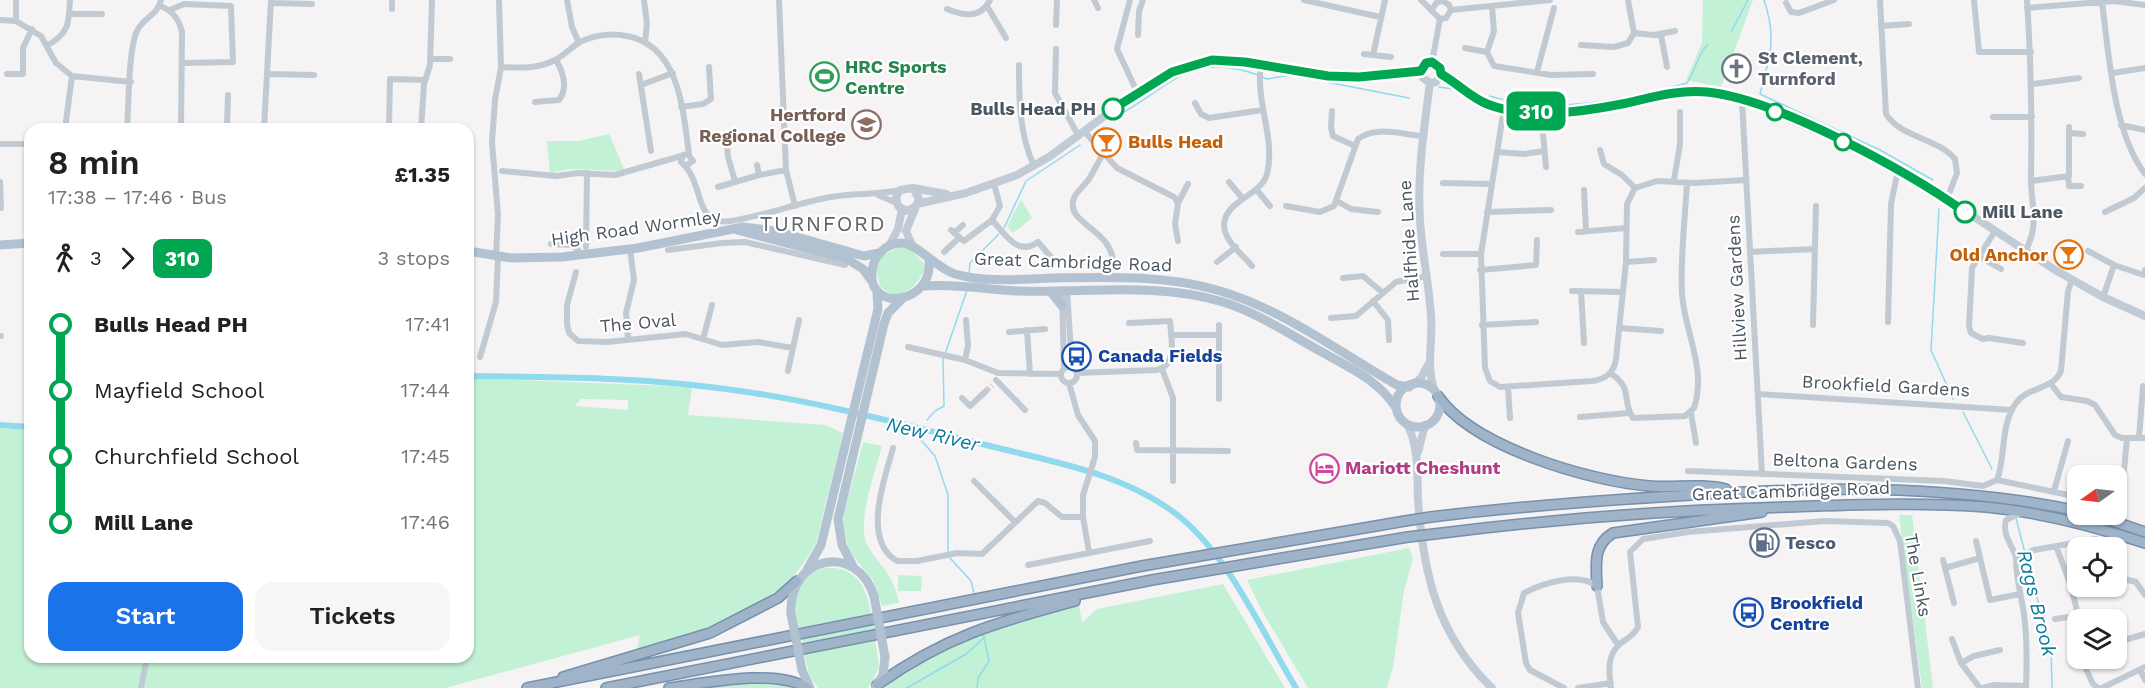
<!DOCTYPE html>
<meta charset="utf-8">
<style>
body{margin:0;font-family:"Work Sans",sans-serif;background:#f6f6f6;color:#202124;height:100vh;display:flex;flex-direction:column;font-size:22px;white-space:nowrap}
*{box-sizing:border-box;margin:0}
p{font-size:20px;color:#757577}
.icon{flex:none;width:33px;height:33px;fill:none;stroke:currentColor;stroke-width:2;stroke-linecap:round;stroke-linejoin:round}
.map{position:relative;flex:1;overflow:hidden}
.panel{position:absolute;left:24px;top:123px;width:450px;height:540px;display:flex;flex-direction:column;background:#fff;border-radius:18px;box-shadow:0 2px 4px #0004}
.panel>*{flex:none}
.badge{padding:0 12px;border-radius:9px;font-size:21px;line-height:39px}
.needle{width:39px;rotate:256deg}
.controls{position:absolute;left:2067px;top:465px;display:grid;gap:12px}
.controls a{display:grid;place-items:center;width:60px;height:60px;border-radius:12px;background:#fff;box-shadow:0 2px 4px #0004;font-size:30px}
.map>.badge{position:absolute;translate:-50% -50%;box-shadow:0 0 0 3px #fff}
.legs{display:flex;align-items:center;gap:9px;height:66px;padding:0 24px;font-size:20px}
.legs p{margin-inline-start:auto}
.headline{display:flex;align-items:center;justify-content:space-between;height:102px;padding:0 24px}
h1{font-size:33px;font-weight:600;line-height:45px}
.primary-button{display:flex;gap:12px;margin-top:auto;padding:12px 24px}
.primary-button a{flex:1;height:69px;border-radius:18px;background:#1a73e8;color:#fff;font-size:24px;font-weight:600;line-height:69px;text-align:center}
.primary-button a+a{background:#f6f6f6;color:#202124}
ul{padding:0 24px;list-style:none}
li{display:flex;align-items:center;gap:21px;height:66px;font-size:22px}
li i{display:grid;place-items:center;width:9px;height:100%;margin:0 8px;background:currentColor}
li i::after{content:'';width:15px;height:15px;margin:-8px;border:4px solid;border-radius:50%;background:#fff}
li p{margin-inline-start:auto}
li:first-child i{background:linear-gradient(#0000 50%,currentColor 0)}
li:last-child i{background:linear-gradient(currentColor 50%,#0000 0)}
.map>svg:first-child{display:block}
.green{fill:#c3f1d5;fill-rule:evenodd}
.lines{fill:none;stroke-linecap:round;stroke-linejoin:round}
.stream{stroke:#90daee;stroke-width:1.5}
.canal{stroke:#90daee;stroke-width:6}
.minor-tunnel{stroke:#caccce;stroke-width:6;stroke-dasharray:6 3;stroke-linecap:butt}
.trunk-casing{stroke:#7690ad;stroke-width:12}
.minor{stroke:#c1cad2;stroke-width:6}
.secondary{stroke:#c1cbd6;stroke-width:8}
.primary{stroke:#b3c2d1;stroke-width:9}
.trunk{stroke:#9fb4c9;stroke-width:9}
.trunk-bridge-casing{stroke:#7690ad;stroke-width:12;stroke-linecap:butt}
.primary-bridge{stroke:#b3c2d1;stroke-width:9}
.trunk-bridge{stroke:#9fb4c9;stroke-width:9}
.line-1-casing{stroke:#fff;stroke-width:14}
.line-1{stroke:#00a651;stroke-width:9}
.stop-1-dot{fill:#fff;stroke:#00a651;stroke-width:3}
.labels{text-anchor:middle;stroke-width:4.5;stroke-linejoin:round;paint-order:stroke}
.worship-label{font-size:18px;font-weight:bold;fill:#5b616d;stroke:#fff;text-anchor:start}
.leisure-label{font-size:18px;font-weight:bold;fill:#27864d;stroke:#fff;text-anchor:start}
.stop-label{font-size:18px;font-weight:bold;fill:#4a5661;stroke:#fff;text-anchor:end}
.education-label{font-size:18px;font-weight:bold;fill:#785e54;stroke:#fff;text-anchor:end}
.food-label{font-size:18px;font-weight:bold;fill:#c56008;stroke:#fff;text-anchor:start}
.street-label{font-size:18px;fill:#4a5661;stroke:#fff}
.transit-label{font-size:18px;font-weight:bold;fill:#164399;stroke:#fff;text-anchor:start}
.hotel-label{font-size:18px;font-weight:bold;fill:#b23c85;stroke:#fff;text-anchor:start}
.service-label{font-size:18px;font-weight:bold;fill:#4e5e75;stroke:#fff;text-anchor:start}
.water-label{font-size:20px;font-style:italic;fill:#0c7c9b;stroke:#fff}
.quarter-label{font-size:21px;letter-spacing:1.5px;fill:#5f6368;stroke:#fff}
</style>
<div class="map">
<svg width="2145" height="688" viewBox="0 0 2145 688">
<rect width="100%" height="100%" fill="#f5f3f3"/>
<path class="green" d="M1703 0H1753L1721 87 1686 80 1702 43Z
M609 134 625 171 570 169 550 173 547 141H579Z
M1021 199 1032 218 1013 233 1007 227Z
M899 247 911 249 926 266C919 285 899 306 880 286L876 269 883 255Z
M468 378 692 387 688 415 825 425 843 433 816 543C782 611 705 631 637 650L640 635 445 688H0V428L30 430V657H468ZM581 399 628 400V410L575 406Z
M863 442 882 446C876 469 855 526 868 546 882 570 893 572 899 603L882 606 873 580 849 551 843 525 844 513Z
M1899 515H1912L1933 688H1922Z
M1409 548 1413 558 1404 591 1393 667 1387 688H1308L1262 611 1247 580Z
M826 568C856 566 867 588 871 614L798 628C792 602 796 575 826 568Z
M898 575 922 576 921 591H898Z
M1223 584 1285 688H884C933 640 1015 622 1079 604L1082 623 1097 609Z
M874 621 875 629 803 643 801 636Z
M875 639 879 668 868 688H818L810 677 804 654Z
M768 681 782 682 800 688H711Z"/>
<g class="lines">
<path class="stream" d="M1764 0C1777 38 1770 57 1760 94L1880 150 1933 180
M1731 32 1748 0
M1262 77 1267 79 1290 75 1409 98
M1439 87 1453 89
M1490 96C1553 116 1625 99 1687 83 1696 70 1697 55 1708 44
M1115 117C1170 88 1189 50 1258 75
M1094 134 1104 127
M1939 209 1931 350 1953 399
M1004 228 1026 181 1080 145
M969 274 970 263 999 234
M945 354 967 290
M1963 412 1992 469
M927 420 935 411 944 406 943 358
M920 439 935 456 948 495V553
M2016 518 2025 553
M949 557 971 581 974 593
M2026 558 2051 648 2052 688
M907 688 966 654 985 637
M977 688 978 678 989 661 983 633"/>
<path class="canal" d="M468 376C551 377 636 377 718 388 809 399 898 423 986 445 1053 462 1125 473 1180 517 1230 558 1262 632 1296 688
M0 425 30 427"/>
<path class="minor-tunnel" d="M985 392 992 385"/>
<defs>
<path id="trunk" d="M1438 396C1473 447 1589 481 1649 486 1674 488 1702 483 1726 489
M2092 514 2145 532
M1431 517C1512 507 1593 501 1675 496 1810 487 1945 483 2078 511
M1434 534C1551 519 1669 510 1787 507 1853 505 1920 502 1986 507 2040 512 2094 526 2145 543
M1597 586C1596 564 1593 545 1613 533L1762 512
M563 677 710 633 778 598 797 581
M877 685C944 637 997 622 1075 601
M527 688 1142 566 1405 521
M606 688 1152 580 1408 537
M669 688C706 683 777 668 807 688"/>
</defs>
<use href="#trunk" class="trunk-casing"/>
<path class="minor" d="M567 0 572 27 579 43
M644 0 647 24 645 42
M779 0 786 170 795 206
M1094 0 1098 8
M1130 0 1117 49 1137 92
M1304 0 1380 17
M1421 0 1440 19 1446 18 1451 10 1449 5 1443 1 1437 2 1432 9
M1880 0 1886 114C1901 138 1938 138 1955 159L1957 173 1947 199
M1974 0 1979 52H2031
M2102 2C2109 54 2113 132 2145 174
M271 3 312 4
M1786 3 1791 12 1799 13 1834 0
M160 6C172 10 179 19 182 32L181 129
M987 6 1006 38
M1492 6 1494 31 1487 52 1494 66 1551 75 1593 74
M2027 8 2114 1 2145 5
M392 9V0
M947 9C964 16 980 19 990 0
M170 10 184 4 231 6 233 62 183 63
M1451 10 1550 0
M70 14H102
M0 20 16 21 41 36 56 63 72 76 131 82
M16 21V0
M1056 25 1057 0
M1881 26 1909 24
M1634 33 1654 35 1675 31
M1138 35 1139 11 1143 0
M1661 35 1667 67
M48 45C69 33 69 23 70 0
M1581 45 1614 47 1628 43 1634 33 1628 0
M1465 48 1487 52
M1056 49 1055 93 1078 135
M1364 54 1391 57
M1373 55 1385 0
M430 59H450
M1432 62 1440 19
M1019 65C1019 100 1019 133 1034 166
M501 67C520 68 538 69 555 60 565 55 572 46 582 41 596 35 612 33 627 36 680 46 683 111 689 154
M1537 72 1554 8
M2113 73 2145 68
M7 74H23V48L32 29
M269 74 314 75
M639 74 651 151
M2033 84 2079 78
M641 85 673 73
M1742 100 1762 474
M535 102 559 100C569 87 563 72 556 60
M1195 103 1201 114 1209 118 1262 110
M681 107 703 104 711 99 709 67
M1504 108 1481 254 1485 368 1490 381 1500 387 1592 381C1606 379 1614 373 1616 359L1626 262 1627 204 1635 188 1657 181 1695 183 1745 180
M1332 111 1331 127 1333 136 1355 146
M1993 117H2032
M2121 125 2145 130
M181 128H227L228 95
M65 129 72 76
M127 129C129 104 128 56 136 33 141 19 158 15 161 0
M264 129 271 0
M389 129 390 79 425 80
M421 129 424 84 430 65 432 0
M1084 131 1117 168 1174 197 1178 203 1175 224 1178 241
M2069 133 2083 134
M1543 134 1546 167
M726 135 728 157 735 181
M0 144H28
M1600 150 1604 164 1622 175 1635 188
M1497 152 1524 154 1544 151
M1103 154C1098 162 1094 171 1089 179 1085 185 1077 191 1074 198 1064 224 1112 228 1113 263
M687 165 693 161 688 154 683 155 681 162C699 177 697 206 710 217 720 225 735 220 746 218 775 212 802 202 831 197 854 193 877 195 900 190
M502 171 556 176 578 173 615 175 681 156
M759 175 786 170
M2068 176 2069 186H2081
M1674 180 1680 144V112
M2031 181 2069 176V127
M0 182 1 208
M1229 182 1243 199
M1443 183 1492 184
M718 187 759 175 757 165
M1256 189 1270 206
M1584 190 1586 231
M878 195 897 203
M1337 201 1351 209 1378 212
M1178 203 1188 184
M1286 206 1320 212 1334 206 1358 139C1375 125 1403 135 1424 136
M1487 212 1551 210
M2105 212 2134 198 2145 188
M992 220C1005 234 1018 257 1038 242L1057 264
M951 230 964 241 992 220 1000 206 994 184
M1995 231 1972 268 1969 326 1971 333 1983 339 1989 338 2023 343
M1578 232 1626 228
M954 233 963 225
M551 244 572 245 578 250 579 256
M586 247 587 173
M668 250 722 243 745 242 845 265
M2025 251C2040 226 2031 206 2031 179 2032 119 2031 60 2027 0
M2088 251 2114 265 2144 275 2145 270
M944 252 959 238
M1750 252 1815 249
M1443 254H1481
M496 256 498 215 492 142 495 100 501 67 499 0
M1978 256 2001 269
M1217 262 1236 247
M1626 262 1654 260
M1252 266C1243 255 1224 241 1224 225 1225 200 1261 196 1267 174 1276 138 1255 103 1261 64
M1480 270 1536 265 1537 240
M576 272 567 305V324L569 333 578 341 607 342 686 334 722 345 758 342 793 348
M1343 278 1363 276 1383 293
M1062 291 1064 368
M1067 291 1072 367
M1572 291 1623 292
M1581 291 1584 343
M2103 297 2114 265
M1373 301 1388 320 1389 340
M1331 318 1356 316 1396 282 1427 276
M1888 322 1891 204 1898 170
M1482 325 1536 322
M1813 325 1816 206
M1619 328 1661 331
M1027 330 1030 374
M1009 332 1045 329
M1171 335H1219
M0 336H1
M628 339 626 313 634 280 630 249
M703 339 712 305
M908 347 965 360 998 373 1061 374
M480 357 496 302 498 256
M965 360 968 346 966 320
M1061 375a8 8 0 1 1 16 0a8 8 0 1 1-16 0Z
M1162 369 1173 398V481
M788 371 799 320
M1077 373 1157 370C1178 365 1171 337 1170 321L1129 323
M1610 373C1634 388 1621 400 1633 418L1685 416 1694 408C1707 369 1685 333 1682 294 1680 258 1685 220 1687 183
M996 380 1025 410
M1069 383 1078 415 1095 441V457L1083 495V517L1089 552
M2051 384 2061 397 2087 401 2095 405 2115 435 2122 438H2145
M1508 387 1510 418
M1758 394 2012 410
M962 398 970 406 985 392
M1219 399V325
M1691 413 1696 443
M1580 417 1629 413
M2139 438 2143 386
M1136 443 1137 450 1228 451
M893 448C885 478 861 540 897 561H917L957 553 982 554 1038 501 1045 503 1062 517H1083
M1688 471 1944 481 1983 486 1997 480
M2124 471 2127 438
M1997 480C2006 456 2000 425 2016 403 2028 386 2052 391 2061 371L2068 291 2072 280
M1997 480 2078 497
M974 481 1015 522
M2054 491 2068 441
M2020 513 2006 520C2001 537 2016 549 2016 559 2016 578 2021 595 2024 614 2027 638 2027 664 2026 688
M1976 541 1990 600 2020 594
M2056 546 2071 586 2078 615
M2017 558 2034 550 2096 539
M1943 560 1954 603
M1028 565 1150 541
M1945 568 1980 558
M2116 577 2136 582 2145 595
M2055 619 2104 612
M1952 639 1961 663 1980 688
M2121 641 2145 634
M1961 663 1974 656 2000 650
M2083 663 2093 684 2098 688
M2140 670 2145 680
M141 688 147 657
M1564 688 1530 670 1526 663 1518 613 1524 593C1543 583 1578 572 1597 586L1603 622 1618 645
M1578 688 1611 683
M1611 688C1609 672 1606 655 1621 643 1628 638 1634 635 1638 627L1630 552 1643 539 1688 532 1825 521 1888 523 1893 526 1900 541 1918 688
M1983 688 1994 685 2026 686
M2102 688 2145 667"/>
<path class="secondary" d="M1421 71 1422 77 1430 83 1436 82 1441 74
M1421 71 1426 63 1432 62 1440 68 1441 74
M1441 74 1486 103 1521 111H1579L1695 92 1729 96 1762 107 1846 144 1921 182 2055 270 2103 297 2145 316
M1430 83C1424 128 1417 175 1420 220 1422 253 1429 284 1431 316 1433 341 1426 365 1434 389
M913 188 946 194
M917 204 966 193 1017 175 1049 157 1137 92 1172 72 1197 62 1230 60 1345 77 1421 71
M889 246 898 229 902 209
M913 247 906 231 919 199 913 188 900 190 896 197 898 206 906 211 915 207
M1413 385 1421 378 1429 363
M1408 426C1419 448 1417 475 1418 499 1423 573 1437 635 1492 688
M1418 452 1425 425"/>
<path class="primary" d="M737 230 847 259 863 269 871 280
M0 245 30 243
M468 251 511 258 562 257 638 248 743 227 776 231 864 256 879 253
M929 261C933 304 868 313 872 272 873 257 885 243 901 243 917 243 936 268 955 274 987 283 1022 279 1055 278 1108 277 1166 275 1217 290 1283 309 1339 352 1397 385L1409 387
M924 286C956 283 988 290 1020 291 1087 293 1158 282 1223 302 1258 313 1289 334 1320 351 1348 367 1379 380 1396 408
M1050 291 1062 306
M1396 405a22 22 0 1 1 44 0a22 22 0 1 1-44 0Z
M854 568 842 545 838 519 884 324 888 313 902 299
M807 570 821 545 878 309 877 292
M791 614C788 555 857 542 874 596
M802 670 810 688
M876 686 883 675 885 657"/>
<use href="#trunk" class="trunk"/>
<defs>
<path id="trunk-bridge" d="M1405 521 1431 517
M1408 537 1434 534"/>
</defs>
<use href="#trunk-bridge" class="trunk-bridge-casing"/>
<path class="primary-bridge" d="M874 596 885 657
M791 614 802 670"/>
<use href="#trunk-bridge" class="trunk-bridge"/>
</g>
<g class="lines">
<defs>
<path id="line-1" d="M1113 109 1172 72 1212 60 1245 62 1328 76 1359 77 1421 71 1426 63 1432 62 1440 68 1441 74C1457 83 1470 97 1487 104 1527 120 1581 112 1622 104 1650 98 1679 89 1707 92 1777 99 1907 171 1965 212"/>
</defs>
<use href="#line-1" class="line-1-casing"/>
<use href="#line-1" class="line-1"/>
</g>
<defs>
<symbol id="church-ring" viewBox="-11 -11 22 22"><circle r="9.5" fill="#fff" stroke="#6b7280" stroke-width="1.5"/><path d="M-1.2-6h2.4v3.5h3.3v2.4h-3.3V6h-2.4V-.1h-3.3v-2.4h3.3Z" fill="#6b7280"/></symbol>
<symbol id="stadium-ring" viewBox="-11 -11 22 22"><circle r="9.5" fill="#fff" stroke="#2e9e5b" stroke-width="1.5"/><path d="M0-5a6.5 5 0 1 0 0 10a6.5 5 0 1 0 0-10ZM-3.5-1.8h7v3.6h-7Z" fill="#2e9e5b"/></symbol>
<symbol id="university-ring" viewBox="-11 -11 22 22"><circle r="9.5" fill="#fff" stroke="#8d6e63" stroke-width="1.5"/><path d="M0-5L7-2L0 1L-7-2ZM-4 1L0 2.5L4 1V4Q0 6-4 4Z" fill="#8d6e63"/></symbol>
<symbol id="bar-ring" viewBox="-11 -11 22 22"><circle r="9.5" fill="#fff" stroke="#e8710a" stroke-width="1.5"/><path d="M-6-5H6L.8 .8V4.5H3.5V6h-7V4.5H-.8V.8Z" fill="#e8710a"/></symbol>
<symbol id="bus-ring" viewBox="-11 -11 22 22"><circle r="9.5" fill="#fff" stroke="#1a4fb4" stroke-width="1.5"/><path d="M-5-6H5V4H4V6H2V4H-2V6H-4V4H-5ZM-3.5-4V0h7V-4ZM-3.5 1.2v1.5H-2V1.2ZM2 1.2v1.5H3.5V1.2Z" fill="#1a4fb4"/></symbol>
<symbol id="hotel-ring" viewBox="-11 -11 22 22"><circle r="9.5" fill="#fff" stroke="#d1479c" stroke-width="1.5"/><path d="M-6-4.5h1.5V1H6V5H4.5V3h-9V5H-6ZM-4 0a1.8 1.8 0 1 1 3.6 0ZM.5 0V-2.5h3Q6-2.5 6 0Z" fill="#d1479c"/></symbol>
<symbol id="fuel-ring" viewBox="-11 -11 22 22"><circle r="9.5" fill="#fff" stroke="#5c6f8a" stroke-width="1.5"/><path d="M-5.5-6h7V0h2V4h1.3V-2.5L3-4.5l.8-.8L6-3V5H2.5V1h-1V6h-7ZM-4.2-4.7v3.2H.2V-4.7Z" fill="#5c6f8a"/></symbol>
</defs>
<g fill-rule="evenodd">
<use href="#church-ring" x="1720" y="52" width="33" height="33"/>
<use href="#stadium-ring" x="808" y="60" width="33" height="33"/>
<use href="#university-ring" x="850" y="108" width="33" height="33"/>
<use href="#bar-ring" x="1090" y="126" width="33" height="33"/>
<use href="#bar-ring" x="2052" y="238" width="33" height="33"/>
<use href="#bus-ring" x="1060" y="340" width="33" height="33"/>
<use href="#hotel-ring" x="1308" y="452" width="33" height="33"/>
<use href="#fuel-ring" x="1748" y="526" width="33" height="33"/>
<use href="#bus-ring" x="1732" y="596" width="33" height="33"/>
</g>
<g class="stop-1-dot">
<circle cx="1113" cy="109" r="10"/>
<circle cx="1775" cy="112" r="8"/>
<circle cx="1843" cy="142" r="8"/>
<circle cx="1965" cy="212" r="10"/>
</g>
<g class="labels">
<g class="worship-label">
<text x="1758" y="64">St Clement,<tspan x="1758" dy="21">Turnford</tspan></text>
</g>
<g class="leisure-label">
<text x="845" y="73">HRC Sports<tspan x="845" dy="21">Centre</tspan></text>
</g>
<g class="stop-label">
<text x="1096" y="115">Bulls Head PH</text>
<text x="1982" y="218" text-anchor="start">Mill Lane</text>
</g>
<g class="education-label">
<text x="846" y="121">Hertford<tspan x="846" dy="21">Regional College</tspan></text>
</g>
<g class="food-label">
<text x="1128" y="148">Bulls Head</text>
<text x="2048" y="261" text-anchor="end">Old Anchor</text>
</g>
<g class="street-label">
<text transform="translate(636 228) rotate(-8)" y="6">High Road Wormley</text>
<text transform="translate(1409 241) rotate(-94)" y="6">Halfhide Lane</text>
<text transform="translate(1073 262) rotate(2)" y="6">Great Cambridge Road</text>
<text transform="translate(1737 288) rotate(-93)" y="6">Hillview Gardens</text>
<text transform="translate(638 323) rotate(-5)" y="6">The Oval</text>
<text transform="translate(1886 386) rotate(3)" y="6">Brookfield Gardens</text>
<text transform="translate(1845 462) rotate(2)" y="6">Beltona Gardens</text>
<text transform="translate(1791 491) rotate(-2)" y="6">Great Cambridge Road</text>
<text transform="translate(1918 575) rotate(80)" y="6">The Links</text>
</g>
<g class="transit-label">
<text x="1098" y="362">Canada Fields</text>
<text x="1770" y="609">Brookfield<tspan x="1770" dy="21">Centre</tspan></text>
</g>
<g class="hotel-label">
<text x="1345" y="474">Mariott Cheshunt</text>
</g>
<g class="service-label">
<text x="1785" y="549">Tesco</text>
</g>
<g class="water-label">
<text transform="translate(933 434) rotate(13)" y="7">New River</text>
<text transform="translate(2037 603) rotate(76)" y="7">Rags Brook</text>
</g>
<g class="quarter-label">
<text x="823" y="231">TURNFORD</text>
</g>
</g>
</svg>
<div class="controls">
<a><svg class="needle" viewBox="-14 -14 28 28"><path d="M0-13l5 13h-10z" fill="#e53935"/><path d="M0 13l5-13h-10z" fill="#757577"/></svg></a>
<a><svg class="icon" aria-label="locate" viewBox="0 0 24 24"><circle cx="12" cy="12" r="6"/><path d="M12 2v4M12 18v4M2 12h4M18 12h4"/></svg></a>
<a><svg class="icon" aria-label="layers" viewBox="0 0 24 24"><path d="M12 4l9 5-9 5-9-5zM3 14l9 5 9-5"/></svg></a>
</div>
<b class="badge" style="left:1536px;top:111px;background:#00a651;color:#fff">310</b>
<section class="panel">
<div class="headline"><div><h1>8 min</h1><p>17:38 – 17:46 · Bus</p></div><b>£1.35</b></div>
<div class="legs"><svg class="icon" aria-label="walk" viewBox="0 0 24 24"><circle cx="13" cy="4" r="2"/><path d="M13 8l-2 6 4 7M11 14l-3 7M7 12l3-4h3l4 4"/></svg>3<svg class="icon" aria-label="forward" viewBox="0 0 24 24"><path d="M9 5l7 7-7 7"/></svg><b class="badge" style="background:#00a651;color:#fff">310</b><p>3 stops</p></div>
<ul>
<li><i style="color:#00a651"></i><b>Bulls Head PH</b><p>17:41</p></li>
<li><i style="color:#00a651"></i><span>Mayfield School</span><p>17:44</p></li>
<li><i style="color:#00a651"></i><span>Churchfield School</span><p>17:45</p></li>
<li><i style="color:#00a651"></i><b>Mill Lane</b><p>17:46</p></li>
</ul>
<div class="primary-button"><a>Start</a><a>Tickets</a></div>
</section>
</div>
